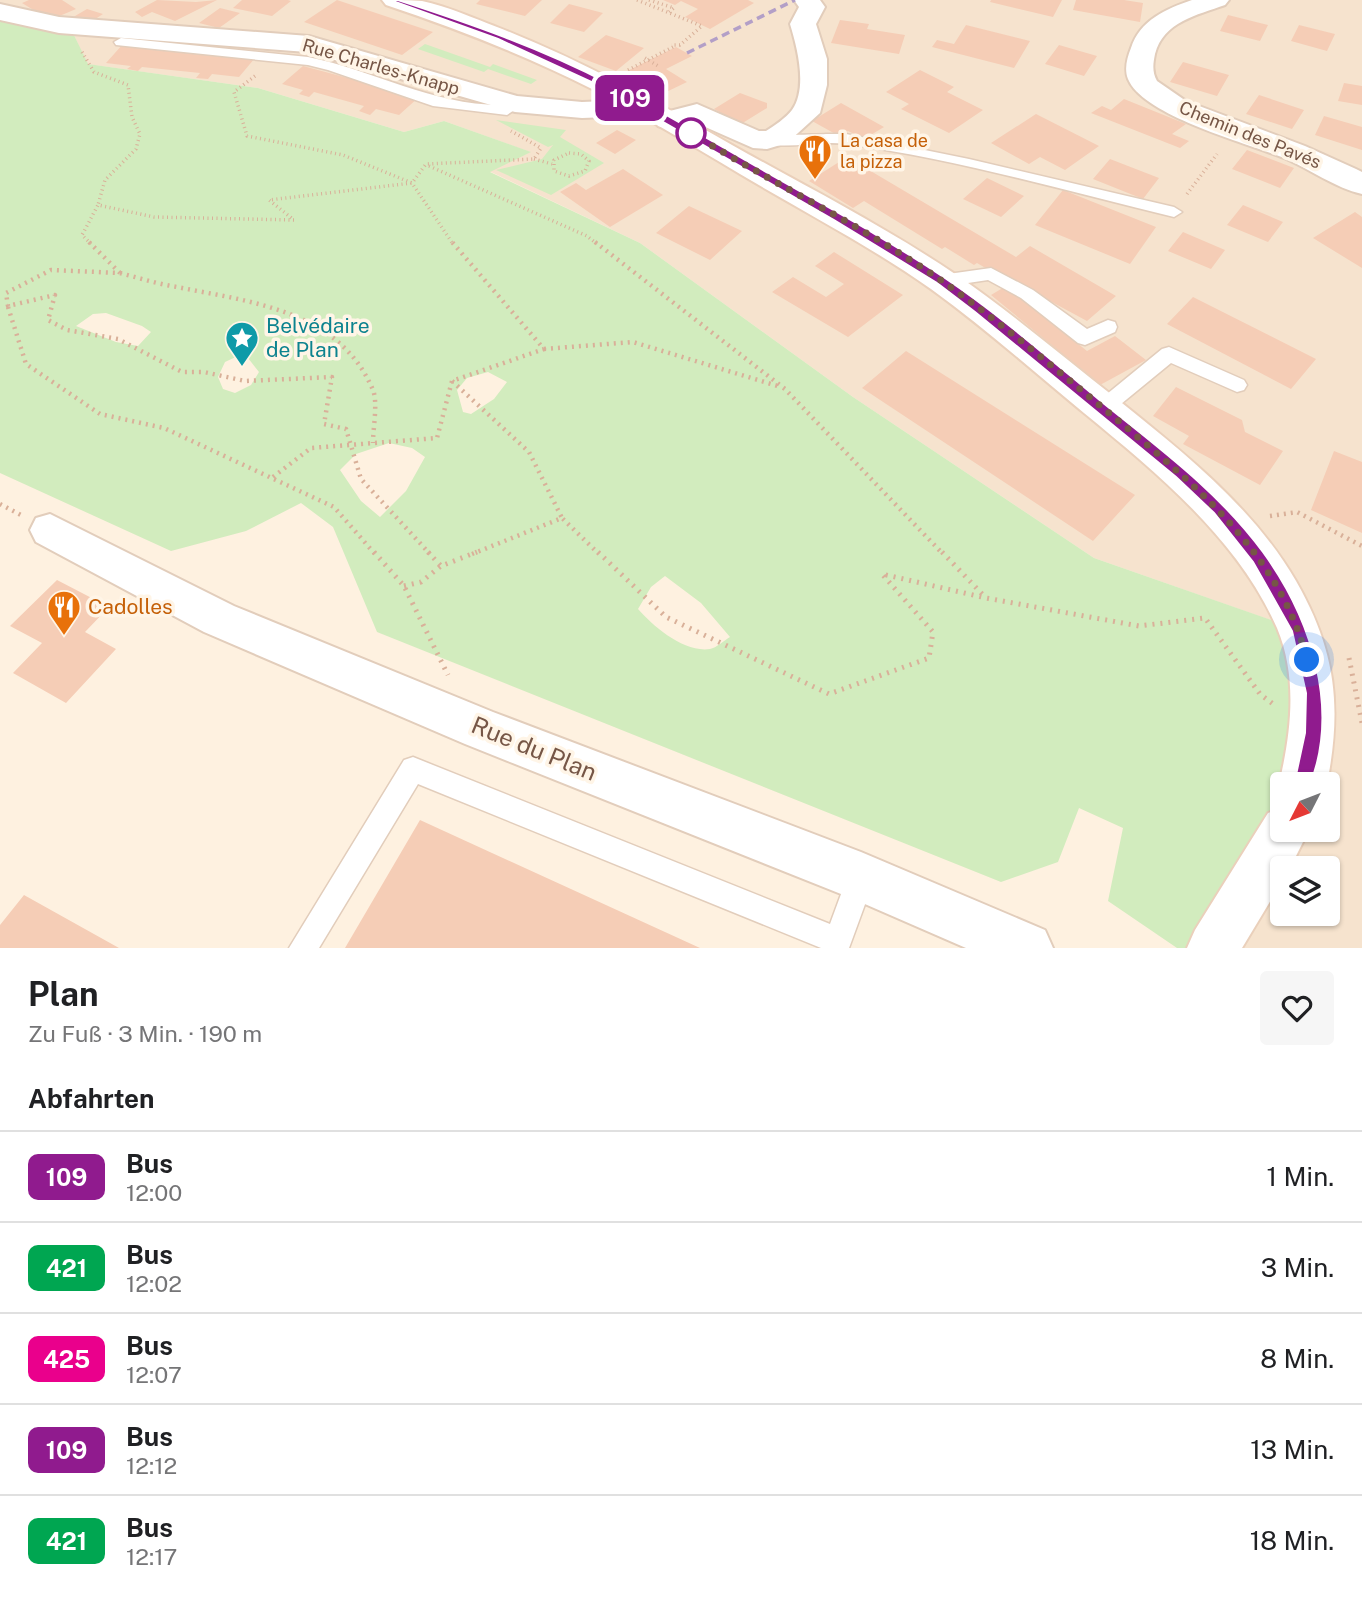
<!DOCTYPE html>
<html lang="de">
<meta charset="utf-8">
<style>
body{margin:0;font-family:"Public Sans",sans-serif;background:#f6f6f6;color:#202124;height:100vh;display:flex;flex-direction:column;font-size:26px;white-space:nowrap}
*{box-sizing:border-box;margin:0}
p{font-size:23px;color:#757577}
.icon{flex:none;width:38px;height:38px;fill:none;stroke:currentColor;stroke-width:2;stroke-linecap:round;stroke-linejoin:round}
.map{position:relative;height:948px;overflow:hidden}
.sheet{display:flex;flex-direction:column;background:#fff;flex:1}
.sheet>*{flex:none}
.badge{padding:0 14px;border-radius:10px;font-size:24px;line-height:46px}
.needle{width:46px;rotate:228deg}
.fabs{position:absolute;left:1270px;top:772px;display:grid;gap:14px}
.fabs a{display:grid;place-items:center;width:70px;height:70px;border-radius:7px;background:#fff;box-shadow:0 2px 5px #0004;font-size:35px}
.you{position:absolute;width:35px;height:35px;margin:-18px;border:5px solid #fff;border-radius:50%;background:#1a73e8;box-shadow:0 0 0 10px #1a73e833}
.map>.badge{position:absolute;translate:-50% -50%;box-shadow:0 0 0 4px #fff}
h2{padding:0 28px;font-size:26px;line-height:63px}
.round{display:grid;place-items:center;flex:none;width:74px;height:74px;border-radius:7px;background:#f6f6f6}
.summary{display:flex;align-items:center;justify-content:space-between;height:119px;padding:0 28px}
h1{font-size:33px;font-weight:700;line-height:52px}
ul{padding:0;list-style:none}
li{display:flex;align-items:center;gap:21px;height:91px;padding:0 28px;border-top:2px solid #e0e0e0}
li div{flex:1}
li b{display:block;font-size:26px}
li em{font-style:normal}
li .badge{min-width:77px;font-weight:700;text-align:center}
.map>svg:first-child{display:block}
.residential{fill:#f6e3ce;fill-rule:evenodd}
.green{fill:#d2ecbe;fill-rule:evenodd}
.building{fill:#f5cdb6}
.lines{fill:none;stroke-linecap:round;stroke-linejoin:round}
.lane-casing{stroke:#e2cdbb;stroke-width:3}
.street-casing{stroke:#e2cdbb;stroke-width:4}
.secondary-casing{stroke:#ead0bb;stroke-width:4}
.path-far2{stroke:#d9b099;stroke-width:3.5;stroke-dasharray:1 3.5;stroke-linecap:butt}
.path-far1{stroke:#d9b099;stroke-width:4.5;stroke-dasharray:2 5;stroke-linecap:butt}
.path{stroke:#d9b099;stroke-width:5;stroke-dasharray:2 6;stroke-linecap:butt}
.lane{fill:#fff;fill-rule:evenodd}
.street{fill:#fff;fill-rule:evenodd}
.secondary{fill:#fff;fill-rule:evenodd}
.rail{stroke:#b39fc7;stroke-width:3.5;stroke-dasharray:8 5;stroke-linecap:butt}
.line{fill:#901b8e;stroke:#fff;stroke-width:2}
.walk{stroke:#765646;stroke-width:7;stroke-dasharray:0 12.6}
.stop-dot{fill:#fff;stroke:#901b8e;stroke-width:3.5}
.labels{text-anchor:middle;stroke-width:7;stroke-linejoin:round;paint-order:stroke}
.far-street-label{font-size:18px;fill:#765646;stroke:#fff5e7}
.far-food-label{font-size:18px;fill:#c56008;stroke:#fff5e7;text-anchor:start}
.culture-label{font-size:21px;fill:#0d838f;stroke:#fff5e7;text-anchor:start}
.food-label{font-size:21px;fill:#c56008;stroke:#fff5e7;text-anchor:start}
.near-street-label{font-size:24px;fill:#765646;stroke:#fff5e7}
</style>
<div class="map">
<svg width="1362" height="948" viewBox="0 0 1362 948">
<rect width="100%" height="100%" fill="#fef1e0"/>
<path class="residential" d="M0 0H1362V948H1213L1285 830H1328V784H1303L1299 630 1094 558 853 397 640 243 489 171 530 152 444 121 404 132 258 88 87 64 74 35 0 12ZM1283 868H1328V914H1283Z"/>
<path class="green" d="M0 12 59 25 74 35 88 64 258 88 404 132 444 121 531 152 490 172 640 243 853 397 1094 558 1300 630 1307 661 1283 784V830H1285L1213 948H1177L1108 901 1123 828 1079 808 1058 862 1001 882 377 632 333 527 301 503 246 531 171 551 0 473ZM106 313 142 326 151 332 138 346 116 342 76 326 93 314ZM240 355 248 358 259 372 251 385 235 393 223 389 218 377 225 362ZM488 372 507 382 494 399 471 414 463 412 457 390 467 378ZM389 443 412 448 425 457 406 491 380 517 361 501 340 470 356 454ZM665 576 701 603 730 637C725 640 716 648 710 649 684 653 653 626 638 609L651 587Z
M425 44 490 67 493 64 537 80 531 84 488 69 484 72 418 49Z
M496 120 566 130 560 137 604 163 551 195 496 170 542 159 553 145 548 147Z"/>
<path class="building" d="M29 0H62L76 9 50 20 22 3Z
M157 0 196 2 217 0 175 21 152 12 142 17 135 12Z
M242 0H288L291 1 272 16 233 8Z
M337 0 433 32 402 55 304 22Z
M480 0H542L525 16 476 4Z
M663 0H748L754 3 710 29 685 17 698 9 681 1 675 5Z
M991 0H1062L1053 17 990 2Z
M1076 0H1124L1143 3 1140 22 1073 10Z
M569 4 603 13 584 32 550 23Z
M220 8 240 13 219 28 199 23Z
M87 9 103 14 86 25 70 19Z
M1228 15 1268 25 1260 41 1220 31Z
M840 20 869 24 867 29 905 35 899 54 831 43Z
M966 25 1030 41 1014 68 932 47 937 40 954 44Z
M1299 25 1335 34 1327 51 1291 41Z
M606 35 644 48 616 71 578 57Z
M123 44 255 58 239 77 212 74 208 79 196 78 200 73 142 67 138 71 127 69 131 66 106 63Z
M1059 45 1097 56 1084 76 1045 64Z
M676 47 692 56 666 69 687 82 662 94 644 83 638 86 621 74Z
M1183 62 1229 75 1217 96 1170 82Z
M303 66 419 97 399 115 376 109 370 115 359 111 364 106 314 92 309 97 299 94 303 90 282 84Z
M920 70 954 87 947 92 983 110 949 133 901 109 909 104 886 92Z
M1344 83 1362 86V105L1338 101Z
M740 93 767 103V108L741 124 714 109Z
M1259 95 1304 110 1292 129 1246 114Z
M1124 99 1186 124 1172 134 1189 141 1180 148 1091 113 1102 106 1111 110Z
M841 103 884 127 864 139 848 131 839 136 812 121Z
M1036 114 1099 146 1065 170 1040 157 1029 164 991 143Z
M1324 116 1362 127V150L1315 135Z
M617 130 636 140 615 154 596 143Z
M1247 150 1294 168 1280 188 1232 169Z
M847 157 1016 257 1030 246 1116 296 1087 321 1024 287 1021 289 977 263 974 265 945 247 942 249 864 201 853 208 809 181Z
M1110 159 1159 178 1143 199 1093 179Z
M623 169 663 195 610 227 560 192 576 183 586 190Z
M987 178 1024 196 1001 217 963 199Z
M1063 190 1156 227 1130 264 1035 225Z
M1243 205 1283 222 1268 242 1227 225Z
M689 206 742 231 710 260 656 233Z
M1355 212 1362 217V268L1313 238Z
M1183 232 1225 250 1211 269 1168 251Z
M834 252 903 295 848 337 772 292 793 277 826 297 844 284 815 266Z
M1006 286 1087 351 1115 336 1146 360 1100 385 991 295Z
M1193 297 1316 359 1291 389 1167 324Z
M906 351 1135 495 1093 541 862 388Z
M1176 387 1242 420 1245 432 1283 451 1260 485 1183 444 1189 436 1153 416Z
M1334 451 1362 462V533L1311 510Z
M57 580 109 607 85 632 116 649 66 703 13 673 42 643 10 626Z
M420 820 700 948H345Z
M24 895 119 948H0V925Z"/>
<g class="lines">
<defs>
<path id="lane" d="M121 38 308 57C373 70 433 105 500 105 506 105 509 101 515 99L523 104 507 115 433 106 328 70 308 65 116 45 114 42Z
M826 134H846L969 159 1174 207 1182 212 1174 217C1066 191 957 159 846 144 818 140 790 150 761 143L759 140C765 134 813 135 826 134Z
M991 268 1033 290 1087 329 1108 320 1115 322 1117 327 1115 332 1085 345 1078 343 1021 298 988 280 941 287 932 281 941 275Z
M1169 347 1244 380 1247 385 1244 390 1237 392 1171 363 1110 413 1103 415 1096 413 1093 408 1096 403 1162 349Z
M413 757 830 924 851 867 861 863 871 867 875 877 849 948H821L418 784 319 948H289L404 760Z"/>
<path id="street" d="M794 0H820L825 7 816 24 827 59V85L820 113 787 143 767 149 753 148 694 122 668 129 658 126 654 120 658 114 697 104 759 131H766C774 126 786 118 792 110 808 88 797 47 790 24L799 7Z
M1192 0H1229L1225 5C1197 15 1163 22 1155 54 1153 64 1152 72 1157 81L1186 101 1305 146 1356 169 1362 172V194C1335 188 1310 169 1284 158 1247 143 1143 116 1128 79 1124 69 1127 58 1131 48 1140 20 1166 9 1192 0Z
M0 4 59 17 309 36 517 96 582 102 607 101 636 93 646 95 650 101 646 107 608 117 582 118 515 112 307 52 59 33 0 20Z
M50 514 234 606 493 712 861 852 1045 930 1053 948H966L851 898 465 744 204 632 36 542 30 530 36 518Z"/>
<path id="secondary" d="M382 0C395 0 410 0 422 1 447 6 473 18 497 27 579 59 655 101 732 145 807 187 884 226 955 274 1011 312 1063 357 1117 399 1183 452 1253 507 1296 581 1336 651 1342 706 1327 784H1283V792L1279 784C1291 733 1298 678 1277 628 1238 539 1157 473 1084 413 1033 371 984 327 931 289 870 246 804 212 740 174 691 145 643 115 592 89 525 55 457 29 386 5Z
M1283 807V830H1309L1290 868H1283V880L1242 948H1187L1195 930 1268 813Z"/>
</defs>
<use href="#lane" class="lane-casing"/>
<use href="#street" class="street-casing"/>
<use href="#secondary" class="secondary-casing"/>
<path class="path-far2" d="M637 0 702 26 680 45H671
M649 0 674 8 669 12
M82 52 94 72 128 85 132 117 140 134 136 149 105 180 98 205
M645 58 660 67
M628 70 673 47
M255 76 234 92 247 136 343 155 412 183 453 244
M569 153 581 154 589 161 585 171 569 176 554 171V160Z
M534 159 552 164
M429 166 587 236 597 244
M1187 194 1217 154
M91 244 82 235 98 205 154 217 294 220 269 200 412 183 426 164 534 159 541 148 511 131"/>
<path class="path-far1" d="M89 242 120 273 51 270 6 293 8 306 55 295 48 320 67 330 118 339 182 372H204L245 381 332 377 324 424 346 429 361 479 430 554
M595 242 785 389 943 554
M120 273C139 278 158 284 177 287 251 302 339 310 373 390 378 403 373 428 373 443
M8 307 26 364 100 414 164 428 334 507 375 554
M544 349 633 342 781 387
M452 381 529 452 562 518
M273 477 311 448 437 438 452 381 544 349 452 242
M0 504 21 515
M1270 516 1297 512 1362 546
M472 554 562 518 599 554"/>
<path class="path" d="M374 552 404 586 448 675
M428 552 441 566
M598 552 666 617 829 694 929 658 933 632 882 574 986 598 1139 626 1205 618 1260 694 1273 704
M942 552 986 598
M404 586 421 582 441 566 477 552
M1349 658 1362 723"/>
<use href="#lane" class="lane"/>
<use href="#street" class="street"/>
<use href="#secondary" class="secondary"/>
<path class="rail" d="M687 53 795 0"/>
</g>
<path class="line" d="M390 0H398C469 23 541 48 608 83 660 110 710 140 761 169 822 204 886 238 945 278 1000 315 1051 360 1102 402 1159 448 1219 492 1263 552 1311 618 1342 710 1308 790L1303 792 1297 790 1294 784 1305 733 1306 693 1292 631 1253 562 1214 513 1176 477 975 312 937 283 834 220 600 86 498 39Z"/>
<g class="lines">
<path class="walk" d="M691 133C774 184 863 226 942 281 1004 325 1063 375 1121 423 1199 488 1282 558 1307 660"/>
</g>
<defs>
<symbol id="restaurant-pin" viewBox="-11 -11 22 30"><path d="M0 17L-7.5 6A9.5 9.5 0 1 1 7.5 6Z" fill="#e8710a" stroke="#fff5e7"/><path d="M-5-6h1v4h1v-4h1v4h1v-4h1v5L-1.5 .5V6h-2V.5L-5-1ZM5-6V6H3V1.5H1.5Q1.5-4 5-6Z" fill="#fff"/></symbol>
<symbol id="sight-pin" viewBox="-11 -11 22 30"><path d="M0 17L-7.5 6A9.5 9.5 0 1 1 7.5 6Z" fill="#0f9aa8" stroke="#fff5e7"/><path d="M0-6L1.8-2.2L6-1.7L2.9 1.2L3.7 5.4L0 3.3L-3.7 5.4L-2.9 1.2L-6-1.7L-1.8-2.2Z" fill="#fff"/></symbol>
</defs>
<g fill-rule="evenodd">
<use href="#restaurant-pin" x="796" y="132" width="38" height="52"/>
<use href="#sight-pin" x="223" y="319" width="38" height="52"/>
<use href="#restaurant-pin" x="45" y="588" width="38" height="52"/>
</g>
<circle class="stop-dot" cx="691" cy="133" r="14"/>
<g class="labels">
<g class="far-street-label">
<text transform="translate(381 67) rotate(16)" y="6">Rue Charles-Knapp</text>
<text transform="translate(1250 135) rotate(22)" y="6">Chemin des Pavés</text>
</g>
<g class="far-food-label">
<text x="840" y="147">La casa de<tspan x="840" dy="21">la pizza</tspan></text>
</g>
<g class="culture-label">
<text x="266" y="333">Belvédaire<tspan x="266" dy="24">de Plan</tspan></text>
</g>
<g class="food-label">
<text x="88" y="614">Cadolles</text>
</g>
<g class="near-street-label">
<text transform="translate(534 749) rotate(22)" y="8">Rue du Plan</text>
</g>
</g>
</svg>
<div class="fabs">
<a><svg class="needle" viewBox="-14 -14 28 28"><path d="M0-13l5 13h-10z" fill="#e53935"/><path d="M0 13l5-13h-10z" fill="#757577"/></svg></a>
<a><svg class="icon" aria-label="layers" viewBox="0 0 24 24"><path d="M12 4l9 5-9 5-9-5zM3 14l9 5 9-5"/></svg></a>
</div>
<div class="you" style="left:1307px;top:660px"></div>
<b class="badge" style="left:630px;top:98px;background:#901b8e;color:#fff">109</b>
</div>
<section class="sheet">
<div class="summary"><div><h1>Plan</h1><p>Zu Fuß · 3 Min. · 190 m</p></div><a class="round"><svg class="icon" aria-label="heart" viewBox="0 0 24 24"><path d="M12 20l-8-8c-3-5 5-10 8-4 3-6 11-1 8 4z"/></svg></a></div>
<h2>Abfahrten</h2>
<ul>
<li><span class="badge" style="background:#901b8e;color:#fff">109</span><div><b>Bus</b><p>12:00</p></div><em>1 Min.</em></li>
<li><span class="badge" style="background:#00a651;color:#fff">421</span><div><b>Bus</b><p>12:02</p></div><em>3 Min.</em></li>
<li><span class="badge" style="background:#ea008c;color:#fff">425</span><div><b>Bus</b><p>12:07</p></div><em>8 Min.</em></li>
<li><span class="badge" style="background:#901b8e;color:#fff">109</span><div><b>Bus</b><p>12:12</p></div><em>13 Min.</em></li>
<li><span class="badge" style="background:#00a651;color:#fff">421</span><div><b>Bus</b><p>12:17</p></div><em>18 Min.</em></li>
</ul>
</section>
